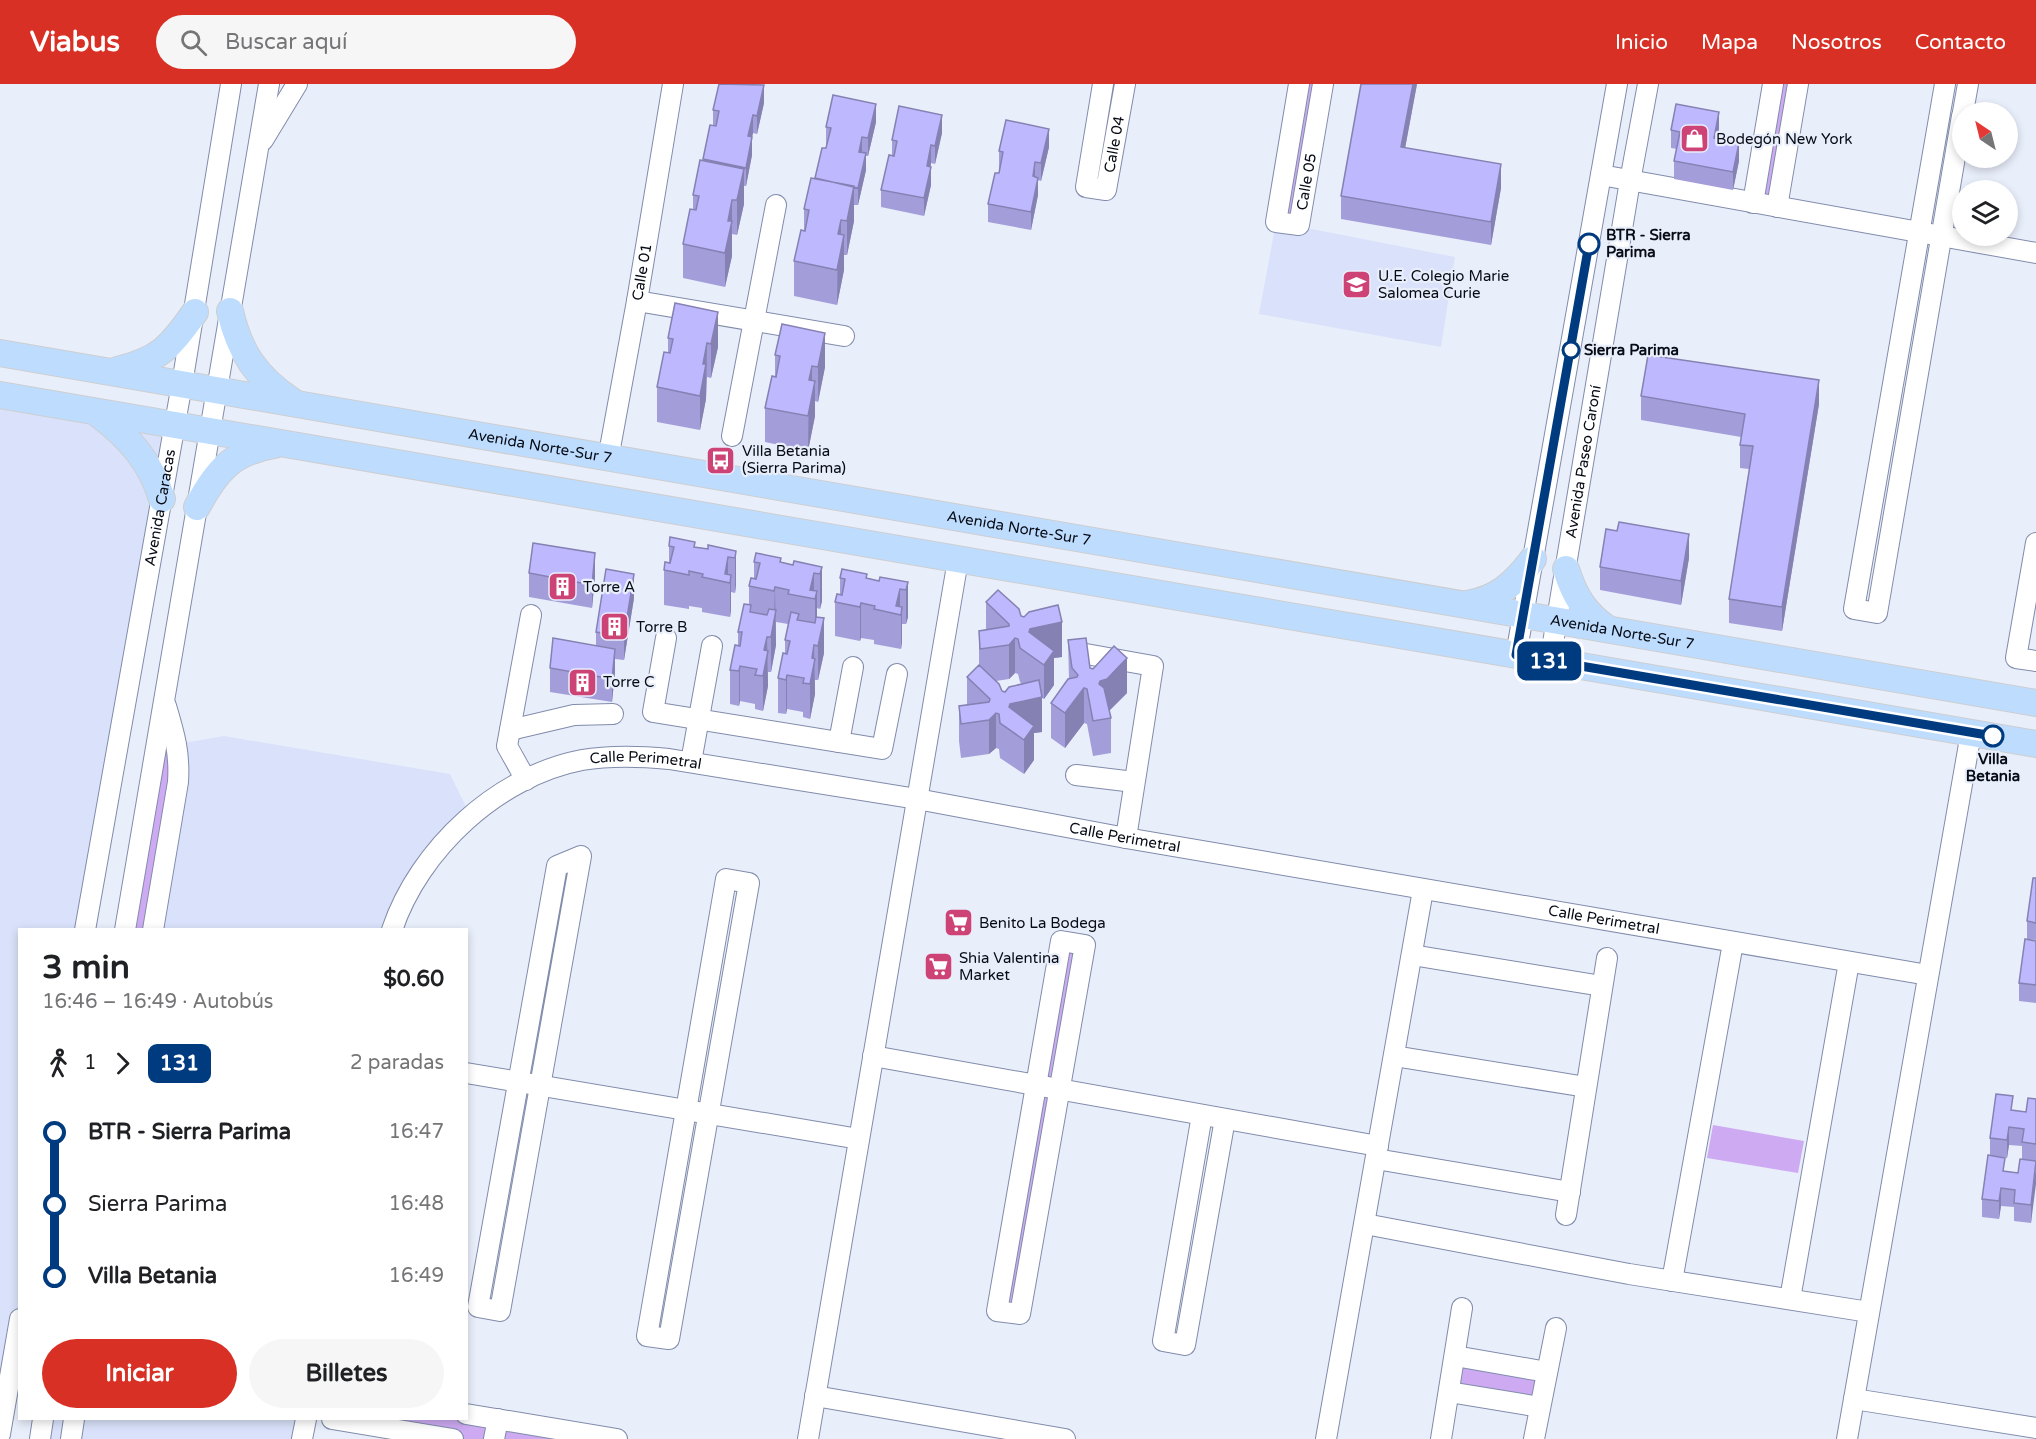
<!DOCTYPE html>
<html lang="es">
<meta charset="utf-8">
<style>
body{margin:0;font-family:"Varela Round",sans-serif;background:#f6f6f6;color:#202124;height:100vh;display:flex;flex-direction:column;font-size:22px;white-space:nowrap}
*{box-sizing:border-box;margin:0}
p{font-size:20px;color:#757577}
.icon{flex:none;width:33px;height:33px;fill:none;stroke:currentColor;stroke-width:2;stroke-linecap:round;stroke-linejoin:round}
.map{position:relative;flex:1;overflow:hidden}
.drawer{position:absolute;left:18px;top:844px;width:450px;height:492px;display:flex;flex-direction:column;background:#fff;border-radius:0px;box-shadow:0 3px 9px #0003}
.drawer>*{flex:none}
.badge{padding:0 12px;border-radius:9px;font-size:21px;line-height:39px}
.needle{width:39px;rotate:325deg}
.fabs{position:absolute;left:1952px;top:18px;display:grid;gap:12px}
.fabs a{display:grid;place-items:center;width:66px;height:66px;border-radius:50%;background:#fff;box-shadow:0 3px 9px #0003;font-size:30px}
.map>.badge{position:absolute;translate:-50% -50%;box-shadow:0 0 0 3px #fff}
.legs{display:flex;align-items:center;gap:9px;height:66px;padding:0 24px;font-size:20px}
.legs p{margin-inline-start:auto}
.headline{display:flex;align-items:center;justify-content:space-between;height:102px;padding:0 24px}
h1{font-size:33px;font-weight:800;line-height:45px}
.action{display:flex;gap:12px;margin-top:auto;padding:12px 24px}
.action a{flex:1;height:69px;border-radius:36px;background:#d93025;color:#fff;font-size:24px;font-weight:800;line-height:69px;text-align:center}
.action a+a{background:#f6f6f6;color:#202124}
ul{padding:0 24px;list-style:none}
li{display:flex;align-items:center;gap:21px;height:72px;font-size:22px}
li i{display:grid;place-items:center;width:9px;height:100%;margin:0 8px;background:currentColor}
li i::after{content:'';width:15px;height:15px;margin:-8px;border:4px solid;border-radius:50%;background:#fff}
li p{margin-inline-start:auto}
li:first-child i{background:linear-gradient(#0000 50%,currentColor 0)}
li:last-child i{background:linear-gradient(currentColor 50%,#0000 0)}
header{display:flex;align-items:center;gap:36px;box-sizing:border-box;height:84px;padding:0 30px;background:#d93025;color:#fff}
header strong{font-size:28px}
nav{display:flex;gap:33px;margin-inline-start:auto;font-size:21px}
.search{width:420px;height:54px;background:#f6f6f6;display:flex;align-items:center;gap:15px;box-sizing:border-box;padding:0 21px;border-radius:33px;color:#757577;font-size:22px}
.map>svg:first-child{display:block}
.built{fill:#d9e2fa}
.green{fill:#cdaaf2}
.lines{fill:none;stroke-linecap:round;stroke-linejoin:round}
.minor-casing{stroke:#818cab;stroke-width:22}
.major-casing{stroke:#cdced0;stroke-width:28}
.minor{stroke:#fff;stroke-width:20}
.major{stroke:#beddfe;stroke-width:26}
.wall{fill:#a39eda;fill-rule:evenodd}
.shaded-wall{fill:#8581b2}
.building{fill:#beb8fe;stroke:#8581b2;stroke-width:1.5}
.line-1-casing{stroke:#fff;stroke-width:14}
.line-1{stroke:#003b80;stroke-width:9}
.stop-1-dot{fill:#fff;stroke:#003b80;stroke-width:3}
.labels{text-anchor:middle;stroke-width:4.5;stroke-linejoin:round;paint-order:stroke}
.poi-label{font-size:15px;fill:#070b15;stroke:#e9eefb;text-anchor:start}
.street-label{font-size:15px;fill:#070b15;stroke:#e9eefb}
.stop-label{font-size:15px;font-weight:bold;fill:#070b15;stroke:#e9eefb;text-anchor:start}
</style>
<header>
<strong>Viabus</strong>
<div class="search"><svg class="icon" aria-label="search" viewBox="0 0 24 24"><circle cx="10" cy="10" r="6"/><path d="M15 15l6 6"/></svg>Buscar aquí</div>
<nav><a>Inicio</a><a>Mapa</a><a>Nosotros</a><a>Contacto</a></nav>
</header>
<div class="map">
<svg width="2036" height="1355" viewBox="0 0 2036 1355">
<rect width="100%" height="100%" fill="#e9eefb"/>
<path class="built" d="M1276 138 1455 173 1441 263 1259 230Z
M0 311 175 341 85 846H20V1235L0 1350Z
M224 652 450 690 471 733 392 846H125L178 660Z
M43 1335H306L302 1355H40Z"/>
<path class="green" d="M1299 0H1323L1299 141 1276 138Z
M1773 0H1798L1777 123 1753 119Z
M164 616 178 660 153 846H125Z
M1061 857 1085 861 1020 1230 997 1227Z
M1713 1041 1804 1057 1798 1089 1707 1074Z
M1455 1272 1547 1288 1540 1323 1449 1308Z
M332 1335H466L617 1355H453Z"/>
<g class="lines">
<defs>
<g id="minor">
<path id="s1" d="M1103 0 1086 103 1106 106 1125 0"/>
<path id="s2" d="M1299 0 1276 138 1299 141 1323 0"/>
<path d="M1945 0 1854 525 1877 529 1962 32"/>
<path d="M1963 28 1968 0"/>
<path d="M263 56 297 0"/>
<path d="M1601 91 2036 169"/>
<path d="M1753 119 1773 0"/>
<path d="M1777 123 1798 0"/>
<path d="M637 217 844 252"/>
<path d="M732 352 776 121"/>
<path id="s3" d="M608 375 637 217 673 0"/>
<path d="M2036 459 2016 574 2036 577"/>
<path d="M666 554 653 628 882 665 897 590"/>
<path d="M1086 570 1153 582 1126 754"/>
<path d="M1516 571 1617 0"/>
<path id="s4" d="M1550 577 1630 97 1648 0"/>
<path d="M510 646 574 631 613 630"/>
<path d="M839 658 853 583"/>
<path d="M691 678 712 562"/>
<path d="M1076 691 1134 698"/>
<path d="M526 696 507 662 531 531"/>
<path d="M581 772 500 1227 478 1223 557 782Z"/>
<path d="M726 795 749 799 669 1255 647 1252Z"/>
<path id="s5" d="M85 846 182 300 231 0"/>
<path d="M125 846 269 0"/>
<path d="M153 846 178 698C180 668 174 649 166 622"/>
<path id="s6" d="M392 846C419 765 498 692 582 676 611 671 639 672 669 675L917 715 1126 754 1928 891"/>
<path d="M1061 857 1085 861 1020 1230 997 1227Z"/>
<path d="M1412 871 1602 902"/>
<path d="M873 972 1378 1062"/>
<path d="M1394 972 1586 1003"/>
<path d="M466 989 859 1055"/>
<path d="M1202 1031 1163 1257 1185 1261 1225 1035"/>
<path d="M1376 1075 1570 1108"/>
<path d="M1566 1131 1607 874"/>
<path d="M1365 1140 1629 1190 1869 1228"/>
<path d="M1672 1197 1733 859"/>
<path d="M1790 1215 1849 878"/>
<path d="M1455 1272 1547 1288"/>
<path d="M1449 1308 1540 1323"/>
<path d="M815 1312 1065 1355"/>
<path d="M1854 1315 2036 1344"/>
<path d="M466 1330 617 1355"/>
<path d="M332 1335 453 1355"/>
<path d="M0 1350 20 1235"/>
<path d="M40 1355 43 1335"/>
<path d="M71 1355 74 1335"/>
<path d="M302 1355 306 1335"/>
<path d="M494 1355 498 1335"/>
<path d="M808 1355 958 476"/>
<path d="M1326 1355 1423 806"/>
<path d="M1441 1355 1462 1224"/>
<path d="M1534 1355 1556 1244"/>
<path d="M1847 1355 1971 649"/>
</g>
<g id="major">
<path d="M230 227C239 268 257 294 292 317"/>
<path id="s7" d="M0 269 2036 619"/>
<path d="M117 286C159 276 171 263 195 228"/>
<path d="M0 311 2036 660"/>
<path d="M98 330C129 353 151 378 162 415"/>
<path d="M197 423C216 387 232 368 274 361"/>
<path d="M1566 485C1574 511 1585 530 1608 545"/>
<path d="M1467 520C1498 515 1515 499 1533 475"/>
</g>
</defs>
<use href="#minor" class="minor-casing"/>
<use href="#major" class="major-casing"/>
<use href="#minor" class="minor"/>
<use href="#major" class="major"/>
</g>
<path class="wall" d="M1417 0 1405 64 1501 104 1491 161 1341 135V112Z
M764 19 757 50 753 49 752 53V71L746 102H744V120L737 151 732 150V172L725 203 683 194V160L693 126V111L703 77 710 41H713V26Z
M876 38 868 72H866V86L858 121H854V137L847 171H844V186L837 221 794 212V177L804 147V125L826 64 827 61 826 60V43Z
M1671 46H1719L1717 55 1739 77 1733 106 1674 95V77L1677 65 1671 64Z
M942 49 935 80 931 79V101L924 132 881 123V106L892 71V56Z
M1049 63 1041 97 1038 96V111L1031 146 988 138V120L1000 85H999V67Z
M675 219 718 263 711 294 707 293 706 315 700 346 657 338V303L668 269V254Z
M775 271 825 283 818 318 815 317V332L808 367 765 358V324L775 293Z
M1641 312 1819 320 1782 547 1729 539V515L1749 385 1740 384V361L1741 353 1641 336Z
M669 462 695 463 708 465 736 467V501L735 509 731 508V526L730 533 702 528V524L689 522V525L664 521V486L669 479Z
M1689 474 1681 521 1600 506V483Z
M754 478 781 479 793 481 822 483V517L820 525 817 524V533L824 569 818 596H815V610L810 635 803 633V628L787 625 786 630 778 629V594L785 570V556L788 540 776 538V561L771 588H768V602L763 627 755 625V620L740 617 739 622 730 620V586L738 561V548L749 521V502L754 495Z
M529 489 595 493 592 524 529 513Z
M840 494H867L879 497 908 498V533L906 540H902V558L901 565 874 560V556L861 554 860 557 835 552V518L840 511Z
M634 514 624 576 615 575V588L612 618 550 608V584L596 562V548Z
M986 518 1021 532 1062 573 1054 574V601L1044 615 1042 614V648L1034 649V676L1024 690 1000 674 999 665 996 664 989 670 961 674 959 657V622L967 621V593L979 581V547L986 546ZM1015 589 1018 590 1020 598 1022 600 1005 608 1002 607 996 597 1009 595Z
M1068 556 1090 584 1127 609 1109 627 1111 634V669L1093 672 1087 640 1084 639 1065 664 1051 654V619L1069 595Z
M2036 794V856L2027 855V837Z
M2036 857V919L2019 917V899Z
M2036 1015V1077L2031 1139 2014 1137V1123L2001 1122 1999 1135 1982 1133V1115L2005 1088 2018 1089 2022 1076V1062L2009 1061 2007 1074 1990 1072V1054L2013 1026 2026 1028Z"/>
<path class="shaded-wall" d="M1413 0H1417L1401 86V63Z
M764 1V19L757 50V32Z
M876 20V38L868 72V54Z
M1719 28V46L1714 72V54Z
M753 31V49L748 70V52Z
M942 31V49L935 80V62Z
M1049 45V63L1041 97V79Z
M752 53V71L746 102V84Z
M862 53V71L859 68Z
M1739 59V77L1733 106V88Z
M931 61V79L927 100V82Z
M866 69V86L858 121V104Z
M1035 78V96L1033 92Z
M1501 80V104L1491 161V138Z
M931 83V101L924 132V114Z
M744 85V120L737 151V116Z
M1038 94V111L1031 146V128Z
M854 102V137L847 171V137Z
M732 116V172L725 203V169L728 137Z
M841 136V166L844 151V186L837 221 838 150Z
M718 228V263L711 294V260Z
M825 249V283L818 318V283Z
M707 259 706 315 700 346V312L703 280Z
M812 282V311L815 297V332L808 367 809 296Z
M1819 296V320L1782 547V523Z
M1689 450V474L1681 521V497Z
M736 467V501L735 509V474Z
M595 469V493L592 524V501Z
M728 473V499L725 490Z
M822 483V517L820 525V490Z
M814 489V514L810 506Z
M634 490V514L624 576V552Z
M731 491V526L730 533V499Z
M908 498V533L906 540V506Z
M775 503 776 561 771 588V553L774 535Z
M900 505V530L896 522Z
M817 507V542L815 549V515Z
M861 519V554L860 557V523Z
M902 523V558L901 565V531Z
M824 534V569L818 596V562Z
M1062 538V573L1054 574V601L1044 615V581L1029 548 1030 545Z
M767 553 768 602 763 627V592L764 566Z
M1015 554V589L1009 595V561Z
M814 561 815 610 810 635V600L812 574Z
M615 565V588L612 618V595Z
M1127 574V609L1107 629 1099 600 1100 597Z
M740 582V617L739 622V587Z
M787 591V625L786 630V596Z
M1084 604V639L1065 664V629Z
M1042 613V648L1034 649V676L1024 690V656L1009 623 1010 620Z
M996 629V664L989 670V636Z
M2009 1043V1061L2007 1074V1056Z
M2036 1082V1100L2031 1139V1121Z
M2001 1104V1122L1999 1135V1117Z"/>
<path class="building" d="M719 0 764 1 757 32 753 31 748 52 752 53 746 84 703 75 710 41 716 42 719 27 713 26Z
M1361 0H1413L1401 63 1501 80 1491 138 1341 112Z
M833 11 876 20 868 54 862 53 859 68 866 69 858 104 815 94 822 64H826L831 44 826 43Z
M1676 20 1719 28 1714 54 1739 59 1733 88 1674 77 1680 48 1671 46Z
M899 22 942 31 935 62 931 61 927 82 931 83 924 114 881 106 889 71 894 72 897 57 892 56Z
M1006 36 1049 45 1041 79 1035 78 1033 92 1038 94 1031 128 988 120 995 89H999L1003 68 999 67Z
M700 76 744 85 737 116H732L728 137H732L725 169 683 160 690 125 696 126 699 112 693 111Z
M811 94 854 102 847 137 841 136 838 150 844 151 837 186 794 177 801 146 805 147 809 126 804 125Z
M675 219 718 228 711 260 707 259 703 280H706L700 312 657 303 664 268 670 269 673 255 668 254Z
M782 240 825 249 818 283 812 282 809 296 815 297 808 332 765 324 772 292 776 293 780 272 775 271Z
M1648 271 1819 296 1782 523 1729 515 1753 362 1740 361 1745 330 1641 312Z
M1619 438 1689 450 1681 497 1600 483 1606 445 1617 447Z
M670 453 695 458 694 463 708 465V461L736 467 735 474 728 473 725 490 731 491 730 499 702 493 703 490 689 487V491L664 486 665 478 670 479 674 463 669 462Z
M533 459 595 469 592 501 529 489Z
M756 469 781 474 780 478 793 481 794 477 822 483 820 490 814 489 810 506 817 507 815 515 788 510 789 506 775 503 774 507 749 502 751 494 756 495 760 479 754 478Z
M606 485 634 490 624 552 596 548Z
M842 485 867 490 866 494 879 497 880 493 908 498 906 506 900 505 896 522 902 523 901 531 874 525 875 522 861 519 860 523 835 518 837 510 842 511 845 495 840 494Z
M998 506 1019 525 1021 532 1024 533 1029 528 1058 521 1062 538 1030 545 1029 548 1054 567 1044 581 1020 564 1018 555 1015 554 1009 561 980 565 979 547 1009 542V540L986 518Z
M744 520 751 521 750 528 767 531 769 525 776 526 771 553H767L764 566 768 567 763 592 755 591 757 585 740 582 739 587 730 586 735 561 740 562 742 548H738Z
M791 528 799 530 797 536 815 539 816 533 824 534 818 562 814 561 812 574 815 575 810 600 803 599 804 594 787 591 786 596 778 594 783 569 787 570 790 557 785 556Z
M553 554 615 565 612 595 550 584Z
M1086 554 1090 584 1093 585 1114 562 1127 574 1107 595 1100 597 1099 600 1104 604 1111 634 1093 637 1087 605 1084 604 1065 629 1051 619 1068 595 1077 593 1078 591 1072 584 1068 556Z
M979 581 999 600 1002 607 1005 608 1009 603 1039 596 1042 613 1010 620 1009 623 1034 642 1024 656 1000 639 999 630 996 629 989 636 961 640 959 622 989 618 990 615 967 593Z
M2033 794H2036V839L2027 837Z
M2025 855 2036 857V901L2019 899Z
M1996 1010 2013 1012 2011 1026 2026 1028 2028 1014 2036 1015V1060L2022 1058 2024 1045 2009 1043 2007 1056 1990 1054Z
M1988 1071 2005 1074 2003 1087 2018 1089 2020 1075 2036 1077 2031 1121 2014 1119 2015 1106 2001 1104 1999 1117 1982 1115Z"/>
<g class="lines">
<defs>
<path id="line-1" d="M1589 160 1516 571 1993 652"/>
</defs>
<use href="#line-1" class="line-1-casing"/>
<use href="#line-1" class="line-1"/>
</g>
<defs>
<symbol id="shop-square" viewBox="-11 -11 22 22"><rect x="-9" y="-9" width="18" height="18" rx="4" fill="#ce4376" stroke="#e9eefb"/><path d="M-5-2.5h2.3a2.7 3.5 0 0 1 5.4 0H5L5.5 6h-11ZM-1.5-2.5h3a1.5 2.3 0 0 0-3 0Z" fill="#fff"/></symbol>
<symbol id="school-square" viewBox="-11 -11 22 22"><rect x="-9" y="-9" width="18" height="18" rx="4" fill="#ce4376" stroke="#e9eefb"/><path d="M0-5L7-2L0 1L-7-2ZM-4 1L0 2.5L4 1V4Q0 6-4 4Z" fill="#fff"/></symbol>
<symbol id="bus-square" viewBox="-11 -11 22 22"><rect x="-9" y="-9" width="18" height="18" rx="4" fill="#ce4376" stroke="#e9eefb"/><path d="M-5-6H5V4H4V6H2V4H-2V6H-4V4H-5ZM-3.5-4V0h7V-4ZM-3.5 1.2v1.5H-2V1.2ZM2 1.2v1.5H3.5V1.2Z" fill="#fff"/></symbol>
<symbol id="building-square" viewBox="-11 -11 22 22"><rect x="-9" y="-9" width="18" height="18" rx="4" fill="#ce4376" stroke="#e9eefb"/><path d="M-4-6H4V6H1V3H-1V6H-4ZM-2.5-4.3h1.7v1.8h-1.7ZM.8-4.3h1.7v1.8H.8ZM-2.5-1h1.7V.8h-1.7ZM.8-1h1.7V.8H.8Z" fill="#fff"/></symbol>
<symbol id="supermarket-square" viewBox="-11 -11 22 22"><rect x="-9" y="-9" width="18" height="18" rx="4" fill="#ce4376" stroke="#e9eefb"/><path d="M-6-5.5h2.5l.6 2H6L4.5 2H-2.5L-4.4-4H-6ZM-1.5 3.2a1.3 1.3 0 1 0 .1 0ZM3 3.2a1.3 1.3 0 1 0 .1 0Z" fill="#fff"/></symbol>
</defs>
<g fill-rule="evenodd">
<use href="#shop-square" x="1678" y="38" width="33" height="33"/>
<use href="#school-square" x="1340" y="184" width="33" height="33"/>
<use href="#bus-square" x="704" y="360" width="33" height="33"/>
<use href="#building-square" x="546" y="486" width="33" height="33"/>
<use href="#building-square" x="598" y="526" width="33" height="33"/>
<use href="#building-square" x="566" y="582" width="33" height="33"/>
<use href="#supermarket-square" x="942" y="822" width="33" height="33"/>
<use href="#supermarket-square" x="922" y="866" width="33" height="33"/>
</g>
<g class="stop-1-dot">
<circle cx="1589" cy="160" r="10"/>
<circle cx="1571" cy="266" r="8"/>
<circle cx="1993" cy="652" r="10"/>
</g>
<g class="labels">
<g class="poi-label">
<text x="1716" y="60">Bodegón New York</text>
<text x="1378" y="197">U.E. Colegio Marie<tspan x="1378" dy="17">Salomea Curie</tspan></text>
<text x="742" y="372">Villa Betania<tspan x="742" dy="17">(Sierra Parima)</tspan></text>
<text x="583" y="508">Torre A</text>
<text x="636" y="548">Torre B</text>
<text x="603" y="603">Torre C</text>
<text x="979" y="844">Benito La Bodega</text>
<text x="959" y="879">Shia Valentina<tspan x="959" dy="17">Market</tspan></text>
</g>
<g class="street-label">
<text dy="5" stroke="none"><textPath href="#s1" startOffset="171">Calle 04</textPath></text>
<text dy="5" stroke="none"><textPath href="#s2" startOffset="207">Calle 05</textPath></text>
<text dy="5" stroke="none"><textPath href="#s3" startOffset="190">Calle 01</textPath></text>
<text dy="5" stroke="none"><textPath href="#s7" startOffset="548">Avenida Norte-Sur 7</textPath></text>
<text dy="5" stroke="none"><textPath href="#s4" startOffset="202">Avenida Paseo Caroní</textPath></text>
<text dy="5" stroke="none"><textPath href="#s5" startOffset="429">Avenida Caracas</textPath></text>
<text dy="5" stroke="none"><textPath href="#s7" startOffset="1034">Avenida Norte-Sur 7</textPath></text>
<text dy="5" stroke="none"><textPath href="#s7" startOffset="1646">Avenida Norte-Sur 7</textPath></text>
<text dy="5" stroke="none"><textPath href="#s6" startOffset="330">Calle Perimetral</textPath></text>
<text dy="5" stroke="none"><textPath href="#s6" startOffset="816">Calle Perimetral</textPath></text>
<text dy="5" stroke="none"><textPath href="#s6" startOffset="1302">Calle Perimetral</textPath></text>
</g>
<g class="stop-label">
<text x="1606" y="156">BTR - Sierra<tspan x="1606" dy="17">Parima</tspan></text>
<text x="1584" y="271">Sierra Parima</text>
<text x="1993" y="680" text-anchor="middle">Villa<tspan x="1993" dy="17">Betania</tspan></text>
</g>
</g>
</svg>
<div class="fabs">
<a><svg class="needle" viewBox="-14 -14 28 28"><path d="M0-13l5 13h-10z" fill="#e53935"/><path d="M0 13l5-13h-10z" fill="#757577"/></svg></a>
<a><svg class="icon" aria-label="layers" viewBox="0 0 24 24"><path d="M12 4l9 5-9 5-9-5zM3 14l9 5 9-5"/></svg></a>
</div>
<b class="badge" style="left:1549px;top:577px;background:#003b80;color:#fff">131</b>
<section class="drawer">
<div class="headline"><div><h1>3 min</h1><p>16:46 – 16:49 · Autobús</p></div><b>$0.60</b></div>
<div class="legs"><svg class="icon" aria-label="walk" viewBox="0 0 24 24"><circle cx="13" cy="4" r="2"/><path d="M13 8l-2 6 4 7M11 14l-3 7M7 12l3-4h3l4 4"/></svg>1<svg class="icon" aria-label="forward" viewBox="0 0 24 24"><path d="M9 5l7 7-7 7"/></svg><b class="badge" style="background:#003b80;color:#fff">131</b><p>2 paradas</p></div>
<ul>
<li><i style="color:#003b80"></i><b>BTR - Sierra Parima</b><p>16:47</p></li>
<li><i style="color:#003b80"></i><span>Sierra Parima</span><p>16:48</p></li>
<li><i style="color:#003b80"></i><b>Villa Betania</b><p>16:49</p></li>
</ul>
<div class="action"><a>Iniciar</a><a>Billetes</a></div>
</section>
</div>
